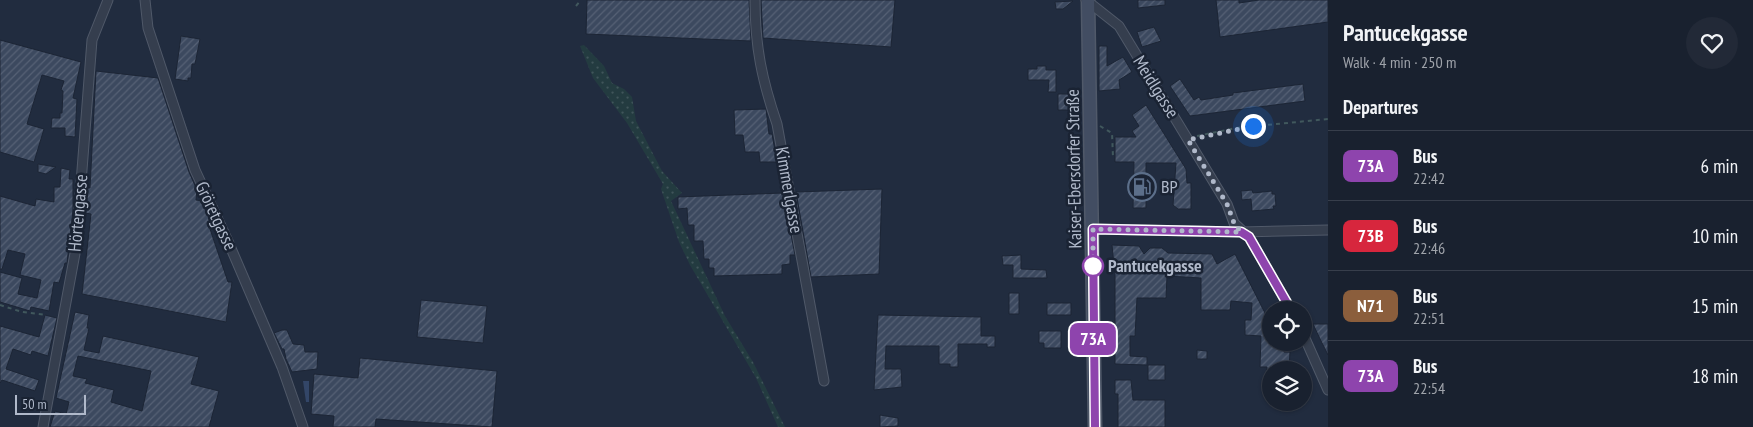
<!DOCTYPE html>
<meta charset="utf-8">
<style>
body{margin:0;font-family:"PT Sans Narrow",sans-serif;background:#222937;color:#f1f3f6;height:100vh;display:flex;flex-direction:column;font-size:19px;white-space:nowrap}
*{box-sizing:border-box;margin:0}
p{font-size:16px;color:#9fa3aa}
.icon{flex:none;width:28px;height:28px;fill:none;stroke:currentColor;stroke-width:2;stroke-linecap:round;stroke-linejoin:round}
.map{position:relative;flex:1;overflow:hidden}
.details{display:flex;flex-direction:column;background:#19212f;width:425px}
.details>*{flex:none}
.badge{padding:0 10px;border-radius:8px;font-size:18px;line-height:32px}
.fabs{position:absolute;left:1262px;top:301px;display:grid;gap:10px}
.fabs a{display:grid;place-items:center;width:50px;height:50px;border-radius:50%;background:#19212f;box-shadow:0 1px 4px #0004,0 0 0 1px #373e4b;font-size:25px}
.scale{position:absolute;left:15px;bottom:12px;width:71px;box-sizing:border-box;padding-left:5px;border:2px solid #b0b9ca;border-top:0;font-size:14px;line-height:18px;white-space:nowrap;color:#b0b9ca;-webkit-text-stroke:4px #1a2333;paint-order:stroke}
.you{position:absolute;width:25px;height:25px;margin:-12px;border:4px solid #fff;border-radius:50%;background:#1a73e8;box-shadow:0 0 0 8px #1a73e833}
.map>.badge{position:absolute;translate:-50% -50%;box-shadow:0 0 0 2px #fff}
h2{padding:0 15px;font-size:19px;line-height:45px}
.round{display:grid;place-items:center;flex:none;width:52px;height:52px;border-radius:26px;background:#222937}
.summary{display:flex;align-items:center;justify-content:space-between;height:85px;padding:0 15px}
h1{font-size:24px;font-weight:700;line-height:38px}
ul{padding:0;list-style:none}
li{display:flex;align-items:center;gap:15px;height:70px;padding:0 15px;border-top:1px solid #373e4b}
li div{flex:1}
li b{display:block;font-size:19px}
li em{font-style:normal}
li .badge{min-width:55px;font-weight:700;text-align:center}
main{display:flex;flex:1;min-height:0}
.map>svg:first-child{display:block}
.grass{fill:url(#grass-dots)}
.water{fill:#334668}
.building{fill:url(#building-hatch);stroke:#1c2535;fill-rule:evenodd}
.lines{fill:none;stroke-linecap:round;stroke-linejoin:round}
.minor-casing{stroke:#505969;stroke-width:11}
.secondary-casing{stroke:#505969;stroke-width:15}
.path{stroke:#41585d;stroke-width:2;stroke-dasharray:4 4;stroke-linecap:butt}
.minor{stroke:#353e4e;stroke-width:9}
.secondary{stroke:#424d62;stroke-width:12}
.line-casing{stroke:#fff;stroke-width:11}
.line{stroke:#8e44ad;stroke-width:8}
.walk{stroke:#b0b9ca;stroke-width:5;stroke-dasharray:0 9}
.stop-dot{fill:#fff;stroke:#8e44ad;stroke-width:2.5}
.labels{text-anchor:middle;stroke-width:5;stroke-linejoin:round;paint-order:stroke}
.street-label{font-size:18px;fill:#b0b9ca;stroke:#1a2333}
.poi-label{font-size:18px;fill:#b0b9ca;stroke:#1a2333;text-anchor:start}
.stop-label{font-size:18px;font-weight:bold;fill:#b0b9ca;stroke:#1a2333;text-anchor:start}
</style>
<main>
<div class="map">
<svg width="1328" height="427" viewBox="0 0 1328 427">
<defs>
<pattern id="grass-dots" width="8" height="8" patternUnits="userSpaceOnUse" patternTransform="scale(1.25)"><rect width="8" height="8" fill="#233b40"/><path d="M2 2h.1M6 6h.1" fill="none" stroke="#40555a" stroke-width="1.8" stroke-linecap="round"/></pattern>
<pattern id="building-hatch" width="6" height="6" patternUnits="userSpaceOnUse" patternTransform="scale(1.25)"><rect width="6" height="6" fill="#3c495f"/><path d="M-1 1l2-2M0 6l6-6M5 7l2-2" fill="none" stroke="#566175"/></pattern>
</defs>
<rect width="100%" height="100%" fill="#212c3f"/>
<path class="grass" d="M584 45 604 66 612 83 624 89 632 97 636 121 662 171 682 193 671 201 725 316 753 362 785 427H778L756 378 690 265 679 242 661 189 663 184 627 123 593 78 580 46Z"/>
<path class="water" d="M303 381H309V402H306Z"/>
<path class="building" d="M587 0H749L751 41 586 34Z
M761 0H895L891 47 763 38Z
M1138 0H1165V5L1138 8Z
M1216 0H1239V3L1259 0H1328V22L1220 37Z
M1073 1 1063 9H1056L1055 2Z
M1154 27 1161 41 1142 47 1137 32Z
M181 36 200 39 195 64H192L191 78H188V81L175 79Z
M0 40 81 62 73 98 77 99 75 137 65 136V128H51L52 118H60V113H62L63 91 61 90 64 81 42 75 27 124 44 129 34 162 0 152Z
M1099 46H1107V66L1123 57 1132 72 1119 80 1120 89 1099 91Z
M1037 66H1046V70H1056V92H1048L1049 80H1028V69H1037Z
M96 71 158 78 189 172 197 190 196 200 202 201 215 229H210L228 282H232L226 322 82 294 91 214 85 213 87 188H90Z
M1180 79 1194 100 1199 97 1201 100 1233 95V93L1303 84 1305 101 1190 116 1170 86Z
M1058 94H1069V110H1058Z
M1146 105 1186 169 1187 183H1191V209H1178L1173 205 1176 163H1146V208H1133L1134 162H1115V137H1136L1132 131 1139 126 1132 115Z
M766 109 769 134H772L777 162H760L759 152H745L743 135H735L734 110Z
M38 164 56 167 46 174 38 172Z
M61 168 70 170 69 179H73V211L67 263H65L59 283 54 282 49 311 31 307 30 311 0 302V272L22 278 18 294 37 298 41 280 20 275 25 254 8 250 2 269H0V196L35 206 36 199 54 202V187H60Z
M882 189 879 274 811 277 796 192Z
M1252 190 1253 193 1272 191V194H1275L1276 206H1273L1274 209 1252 211 1251 199 1242 200 1241 191Z
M783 193 795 255H790V264L782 265V274L714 276V268H709V259H704L703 241H694V225H688L687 208 678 209V197Z
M1112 245 1139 246 1144 254 1150 248H1162L1168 253 1212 254 1217 264 1235 254 1265 313V325H1271V342L1284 344V352H1290L1289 370H1267V367H1260L1261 336 1245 335V320H1251L1252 303 1231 301 1230 310H1201V278L1167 276 1166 298H1137L1135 336H1130V356L1147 357V365L1115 364V276Z
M1021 255V269L1046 270 1047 278H1013V265H1003L1002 256Z
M1009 293H1019V314H1009Z
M421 300 487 306 483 343 417 337Z
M1047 303H1071V315H1047Z
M75 312 89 315 87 328H89L84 350 99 353 103 336 199 357 191 384 219 391 209 427H50L55 411 66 414 69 402 56 398ZM78 356 151 371 142 411 111 402 114 390 85 383 87 379 73 376Z
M45 315 57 318 48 356 32 351 31 355 13 349 6 369 39 380 35 391 2 380 0 383V326L39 337Z
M878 315 981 317V336H995V347H987V344H958V367H950V364H939V346H886L885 369H901L902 387 874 390Z
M1313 324H1328V355L1320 339Z
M282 330H287L293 344 304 345 305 352H318L317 369 292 372 286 359 284 349H282L274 333Z
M1039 331H1061V348H1044V343H1039Z
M1197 350 1207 351V359H1197Z
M360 358 497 371 492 427 376 419 375 427H333L334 416 311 414 314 374 358 378Z
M1148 365H1165V380H1148Z
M1115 380H1131L1133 400H1165V427H1118V394H1115Z
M880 415 898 418V426L880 427Z"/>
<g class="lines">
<defs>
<path id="minor" d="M145 0 148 28 195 170 227 239 282 367 303 427
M755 0C755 47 762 80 777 124L824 381
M1086 0 1119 26 1227 204 1234 223 1249 237 1291 310
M1093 229 1241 232 1328 230
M1304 336 1328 390
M43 427 76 248 92 40 108 0"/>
<path id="secondary" d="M1088 0 1095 427"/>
</defs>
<use href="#minor" class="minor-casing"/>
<use href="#secondary" class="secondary-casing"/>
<path class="path" d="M576 6 581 0
M1100 126 1112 133 1113 157
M1197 136 1236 128 1328 119
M0 305 22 312 46 315"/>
<use href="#minor" class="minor"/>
<use href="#secondary" class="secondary"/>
</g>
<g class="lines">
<defs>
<path id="line" d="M1095 427 1093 229 1241 232 1249 237 1291 310"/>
</defs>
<use href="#line" class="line-casing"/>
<use href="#line" class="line"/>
<path class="walk" d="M1093 266V229L1241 232 1234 223 1227 204 1188 140 1253 126"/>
</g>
<defs>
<symbol id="fuel-ring" viewBox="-11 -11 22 22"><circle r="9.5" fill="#1a2333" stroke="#5c6f8a" stroke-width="1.5"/><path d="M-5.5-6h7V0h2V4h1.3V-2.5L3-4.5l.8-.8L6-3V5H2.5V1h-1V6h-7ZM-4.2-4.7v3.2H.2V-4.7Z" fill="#5c6f8a"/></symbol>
</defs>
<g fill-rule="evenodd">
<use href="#fuel-ring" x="1126" y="171" width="32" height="32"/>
</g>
<circle class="stop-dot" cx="1093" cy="266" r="10"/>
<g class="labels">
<g class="street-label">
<text transform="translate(1156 87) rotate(58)" y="6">Meidlgasse</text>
<text transform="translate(1074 169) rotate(-91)" y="6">Kaiser-Ebersdorfer Straße</text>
<text transform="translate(789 190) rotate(80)" y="6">Kimmerlgasse</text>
<text transform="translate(78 213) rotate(-85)" y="6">Hörtengasse</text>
<text transform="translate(216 216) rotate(65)" y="6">Gröretgasse</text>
</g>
<g class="poi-label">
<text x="1161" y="193">BP</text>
</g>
<g class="stop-label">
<text x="1108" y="272">Pantucekgasse</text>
</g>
</g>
</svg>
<div class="fabs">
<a><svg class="icon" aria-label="locate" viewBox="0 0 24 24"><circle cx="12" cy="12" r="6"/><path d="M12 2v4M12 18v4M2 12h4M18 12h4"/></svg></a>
<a><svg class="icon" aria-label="layers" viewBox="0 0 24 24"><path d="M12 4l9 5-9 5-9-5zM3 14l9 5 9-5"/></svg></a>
</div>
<div class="scale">50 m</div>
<div class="you" style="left:1253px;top:126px"></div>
<b class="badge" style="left:1093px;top:339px;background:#8e44ad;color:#fff">73A</b>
</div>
<section class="details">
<div class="summary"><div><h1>Pantucekgasse</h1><p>Walk · 4 min · 250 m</p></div><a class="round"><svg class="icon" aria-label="heart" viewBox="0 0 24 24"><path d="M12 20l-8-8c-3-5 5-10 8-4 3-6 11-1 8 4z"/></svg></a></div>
<h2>Departures</h2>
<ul>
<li><span class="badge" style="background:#8e44ad;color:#fff">73A</span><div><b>Bus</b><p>22:42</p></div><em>6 min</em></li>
<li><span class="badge" style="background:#d7263d;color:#fff">73B</span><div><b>Bus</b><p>22:46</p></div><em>10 min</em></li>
<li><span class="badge" style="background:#8b5e3c;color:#fff">N71</span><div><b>Bus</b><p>22:51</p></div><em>15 min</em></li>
<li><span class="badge" style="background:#8e44ad;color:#fff">73A</span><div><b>Bus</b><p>22:54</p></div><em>18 min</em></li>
</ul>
</section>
</main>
